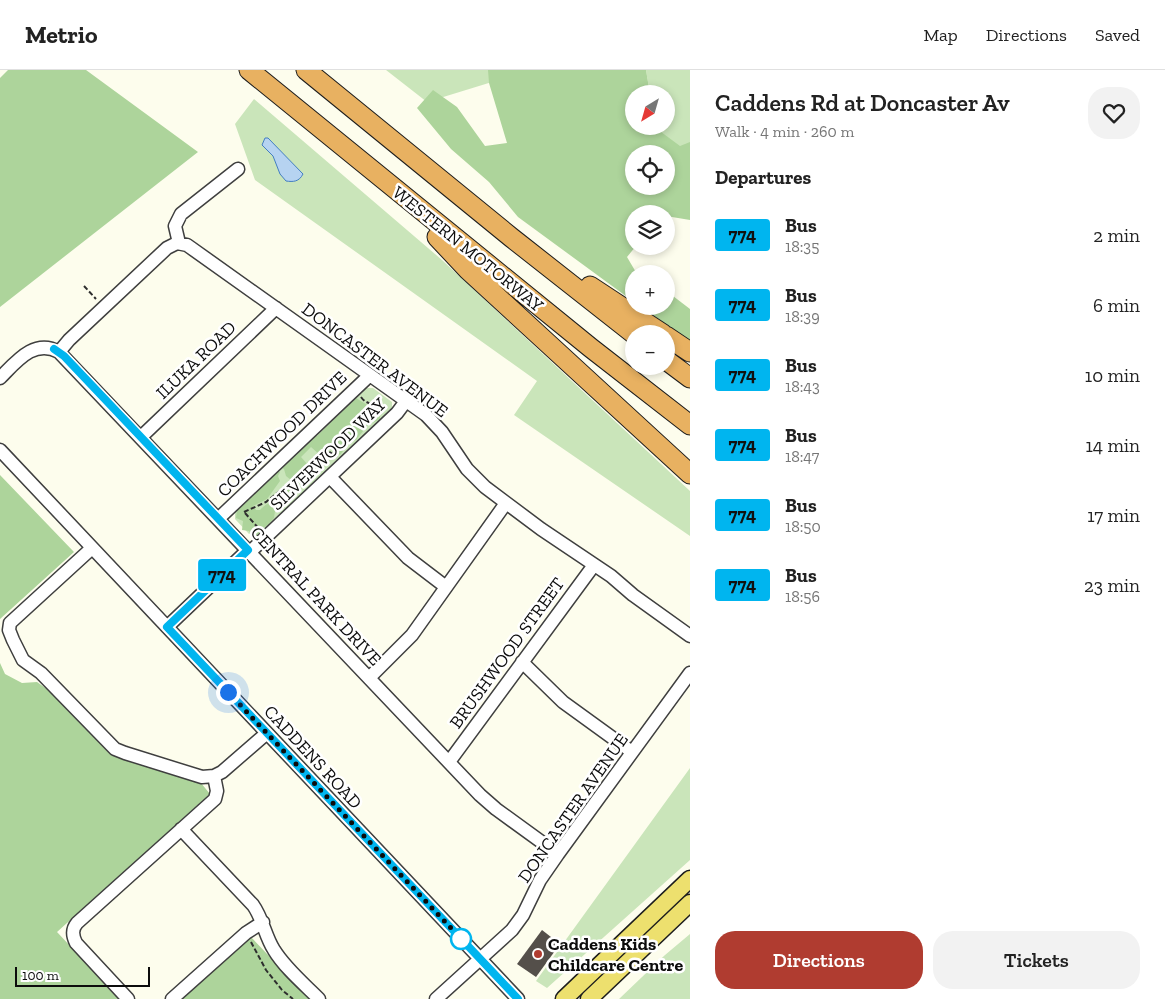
<!DOCTYPE html>
<meta charset="utf-8">
<style>
body{margin:0;font-family:"Zilla Slab",serif;background:#f2f2f2;color:#222;height:100vh;display:flex;flex-direction:column;font-size:19px;white-space:nowrap}
*{box-sizing:border-box;margin:0}
p{font-size:16px;color:#767676}
.icon{flex:none;width:28px;height:28px;fill:none;stroke:currentColor;stroke-width:2;stroke-linecap:round;stroke-linejoin:round}
.map{position:relative;flex:1;overflow:hidden}
.panel{display:flex;flex-direction:column;background:#fff;width:475px}
.panel>*{flex:none}
.badge{padding:0 10px;border-radius:4px;font-size:18px;line-height:32px}
.needle{width:32px;rotate:217deg}
.controls{position:absolute;left:625px;top:15px;display:grid;gap:10px}
.controls a{display:grid;place-items:center;width:50px;height:50px;border-radius:50%;background:#fff;box-shadow:0 2px 8px #0003;font-size:25px}
.scale{position:absolute;left:15px;bottom:12px;width:135px;box-sizing:border-box;padding-left:5px;border:2px solid #0c0c0c;border-top:0;font-size:14px;line-height:18px;white-space:nowrap;color:#0c0c0c;-webkit-text-stroke:4px #fff;paint-order:stroke}
.you{position:absolute;width:25px;height:25px;margin:-12px;border:4px solid #fff;border-radius:50%;background:#1a73e8;box-shadow:0 0 0 8px #1a73e833}
.map>.badge{position:absolute;translate:-50% -50%;box-shadow:0 0 0 2px #fff}
h2{padding:0 25px;font-size:19px;line-height:45px}
.round{display:grid;place-items:center;flex:none;width:52px;height:52px;border-radius:20px;background:#f2f2f2}
.headline{display:flex;align-items:center;justify-content:space-between;height:85px;padding:0 25px}
h1{font-size:24px;font-weight:600;line-height:38px}
.button{display:flex;gap:10px;margin-top:auto;padding:10px 25px}
.button a{flex:1;height:58px;border-radius:20px;background:#b03c30;color:#fff;font-size:20px;font-weight:600;line-height:58px;text-align:center}
.button a+a{background:#f2f2f2;color:#222}
ul{padding:0;list-style:none}
li{display:flex;align-items:center;gap:15px;height:70px;padding:0 25px}
li div{flex:1}
li b{display:block;font-size:19px}
li em{font-style:normal}
li .badge{min-width:55px;font-weight:700;text-align:center}
header{display:flex;align-items:center;gap:30px;box-sizing:border-box;height:70px;padding:0 25px;background:#fff;border-bottom:1px solid #e0e0e0}
header strong{font-size:24px}
nav{display:flex;gap:28px;margin-inline-start:auto;font-size:18px}
main{display:flex;flex:1;min-height:0}
.map>svg:first-child{display:block}
.green{fill:#cae5ba}
.forest{fill:#add49b;fill-rule:evenodd}
.water{fill:#b6d3f1;stroke:#437ec1}
.building{fill:#544f4a}
.lines{fill:none;stroke-linecap:round;stroke-linejoin:round}
.minor-casing{stroke:#3f3f3f;stroke-width:15}
.major-casing{stroke:#1d1d1d;stroke-width:19}
.highway-casing{stroke:#1d1d1d;stroke-width:21}
.path{stroke:#2e2e2e;stroke-width:2;stroke-dasharray:5 2.5;stroke-linecap:butt}
.minor{stroke:#fff;stroke-width:12}
.major{stroke:#ede06e;stroke-width:16}
.highway{stroke:#e8b161;stroke-width:19}
.line-casing{stroke:#fff;stroke-width:11}
.line{stroke:#00b5ef;stroke-width:8}
.walk{stroke:#0c0c0c;stroke-width:5;stroke-dasharray:0 9}
.stop-dot{fill:#fff;stroke:#00b5ef;stroke-width:2.5}
.poi-dot{fill:#b03c30;stroke:#fff;stroke-width:2}
.labels{text-anchor:middle;stroke-width:5;stroke-linejoin:round;paint-order:stroke}
.street-label{font-size:18px;fill:#0c0c0c;stroke:#fff}
.poi-label{font-size:18px;font-weight:bold;fill:#0c0c0c;stroke:#fff;text-anchor:start}
</style>
<header>
<strong>Metrio</strong>
<nav><a>Map</a><a>Directions</a><a>Saved</a></nav>
</header>
<main>
<div class="map">
<svg width="690" height="929" viewBox="0 0 690 929">
<rect width="100%" height="100%" fill="#fdfded"/>
<path class="green" d="M386 0H490L492 12 427 32Z
M646 0H690V90L666 84 650 56H666V24H650Z
M254 29 442 190 690 421V466L514 345 537 311 255 110 235 54Z
M365 318H373L392 332V339L261 464H249L235 449V441Z
M690 698V790L547 918 536 911Z
M690 864V929H619L665 885Z"/>
<path class="forest" d="M8 0H86L198 82 0 237V8Z
M488 0H646L650 24H634V56H653L680 76 690 72V150L666 146V144H634V176H636L627 187 637 204H634V232L518 147 489 112 451 79 417 38 433 20 457 37 485 76 507 73 489 13ZM634 84H666V116H634Z
M666 224 673 226 690 239V271L640 236H666Z
M356 328 380 343V349L367 356 356 370 349 373 340 385 335 381 328 379 321 386 311 377 301 387 309 396 305 397 301 402 300 411 292 427 282 431 275 441 274 448 268 455 263 458 256 467H253L249 461 242 460 243 451 236 448 237 440 278 401 280 402 278 406 280 411 267 429 253 436 256 440H260C265 434 272 432 277 427 283 421 284 415 291 410L286 406 284 399 279 396 312 366H317Z
M0 405 74 482 0 549Z
M0 593 5 604 22 613 37 612 51 622 111 685 201 713 210 724 57 862 120 929H0Z
M251 867 310 929H182Z"/>
<path class="water" d="M265 68H268L303 104C299 112 293 112 286 111L280 104 273 86 262 75Z"/>
<path class="building" d="M542 860 560 874 536 907 517 894Z"/>
<g class="lines">
<defs>
<path id="minor" d="M179 173 175 156 181 144 238 99
M59 282 69 270 167 178 177 173 187 175 426 345 442 362 467 399 485 417 541 459 611 506 633 525 690 566
M0 308C16 292 34 268 59 282L480 725 496 739 558 784
M141 367 276 238
M0 380 518 929
M330 407 408 488 446 517
M218 449 370 305
M92 478 10 553 9 560 13 570 23 590 41 603 115 679 125 683 202 707 214 706 222 702 267 663
M250 482 397 343 406 331
M167 557 248 480
M522 592 563 632 632 682
M369 608 412 565 506 433
M449 692 594 495
M181 759 253 835C263 849 265 866 274 880 285 898 304 914 319 929
M128 929 76 873C72 865 72 859 77 853L215 729 217 721 214 706
M172 929 246 863 263 852
M436 929 512 860 523 845 540 810 558 784 690 603"/>
<path id="major" d="M564 929 690 809
M589 929 690 833"/>
<path id="highway" d="M249 0 591 278 690 355
M306 0 512 168 634 264
M437 167 468 200 690 404
M590 216 663 264
M666 266 690 282
M666 290 690 308"/>
</defs>
<use href="#minor" class="minor-casing"/>
<use href="#major" class="major-casing"/>
<use href="#highway" class="highway-casing"/>
<path class="path" d="M84 216 96 229
M361 327C367 336 377 333 387 339
M309 411 303 402 328 381 337 387
M244 442 266 432 303 402
M245 443 260 460
M251 872 266 900 282 920 293 929"/>
<use href="#minor" class="minor"/>
<use href="#major" class="major"/>
<use href="#highway" class="highway"/>
</g>
<g class="lines">
<defs>
<path id="line" d="M54 279 64 286 248 480 167 557 518 929"/>
</defs>
<use href="#line" class="line-casing"/>
<use href="#line" class="line"/>
<path class="walk" d="M228 622 467 875 461 869"/>
</g>
<circle class="stop-dot" cx="461" cy="869" r="10"/>
<circle class="poi-dot" cx="538" cy="884" r="5"/>
<g class="labels">
<g class="street-label">
<text transform="translate(468 179) rotate(39)" y="6">WESTERN MOTORWAY</text>
<text transform="translate(196 290) rotate(-44)" y="6">ILUKA ROAD</text>
<text transform="translate(375 290) rotate(37)" y="6">DONCASTER AVENUE</text>
<text transform="translate(282 364) rotate(-44)" y="6">COACHWOOD DRIVE</text>
<text transform="translate(328 384) rotate(-44)" y="6">SILVERWOOD WAY</text>
<text transform="translate(316 526) rotate(47)" y="6">CENTRAL PARK DRIVE</text>
<text transform="translate(507 583) rotate(-54)" y="6">BRUSHWOOD STREET</text>
<text transform="translate(313 687) rotate(47)" y="6">CADDENS ROAD</text>
<text transform="translate(573 738) rotate(-55)" y="6">DONCASTER AVENUE</text>
</g>
<g class="poi-label">
<text x="548" y="880">Caddens Kids<tspan x="548" dy="21">Childcare Centre</tspan></text>
</g>
</g>
</svg>
<div class="controls">
<a><svg class="needle" viewBox="-14 -14 28 28"><path d="M0-13l5 13h-10z" fill="#e53935"/><path d="M0 13l5-13h-10z" fill="#767676"/></svg></a>
<a><svg class="icon" aria-label="locate" viewBox="0 0 24 24"><circle cx="12" cy="12" r="6"/><path d="M12 2v4M12 18v4M2 12h4M18 12h4"/></svg></a>
<a><svg class="icon" aria-label="layers" viewBox="0 0 24 24"><path d="M12 4l9 5-9 5-9-5zM3 14l9 5 9-5"/></svg></a>
<a>+</a>
<a>−</a>
</div>
<div class="scale">100 m</div>
<div class="you" style="left:228px;top:622px"></div>
<b class="badge" style="left:222px;top:505px;background:#00b5ef;color:#111">774</b>
</div>
<section class="panel">
<div class="headline"><div><h1>Caddens Rd at Doncaster Av</h1><p>Walk · 4 min · 260 m</p></div><a class="round"><svg class="icon" aria-label="heart" viewBox="0 0 24 24"><path d="M12 20l-8-8c-3-5 5-10 8-4 3-6 11-1 8 4z"/></svg></a></div>
<h2>Departures</h2>
<ul>
<li><span class="badge" style="background:#00b5ef;color:#111">774</span><div><b>Bus</b><p>18:35</p></div><em>2 min</em></li>
<li><span class="badge" style="background:#00b5ef;color:#111">774</span><div><b>Bus</b><p>18:39</p></div><em>6 min</em></li>
<li><span class="badge" style="background:#00b5ef;color:#111">774</span><div><b>Bus</b><p>18:43</p></div><em>10 min</em></li>
<li><span class="badge" style="background:#00b5ef;color:#111">774</span><div><b>Bus</b><p>18:47</p></div><em>14 min</em></li>
<li><span class="badge" style="background:#00b5ef;color:#111">774</span><div><b>Bus</b><p>18:50</p></div><em>17 min</em></li>
<li><span class="badge" style="background:#00b5ef;color:#111">774</span><div><b>Bus</b><p>18:56</p></div><em>23 min</em></li>
</ul>
<div class="button"><a>Directions</a><a>Tickets</a></div>
</section>
</main>
